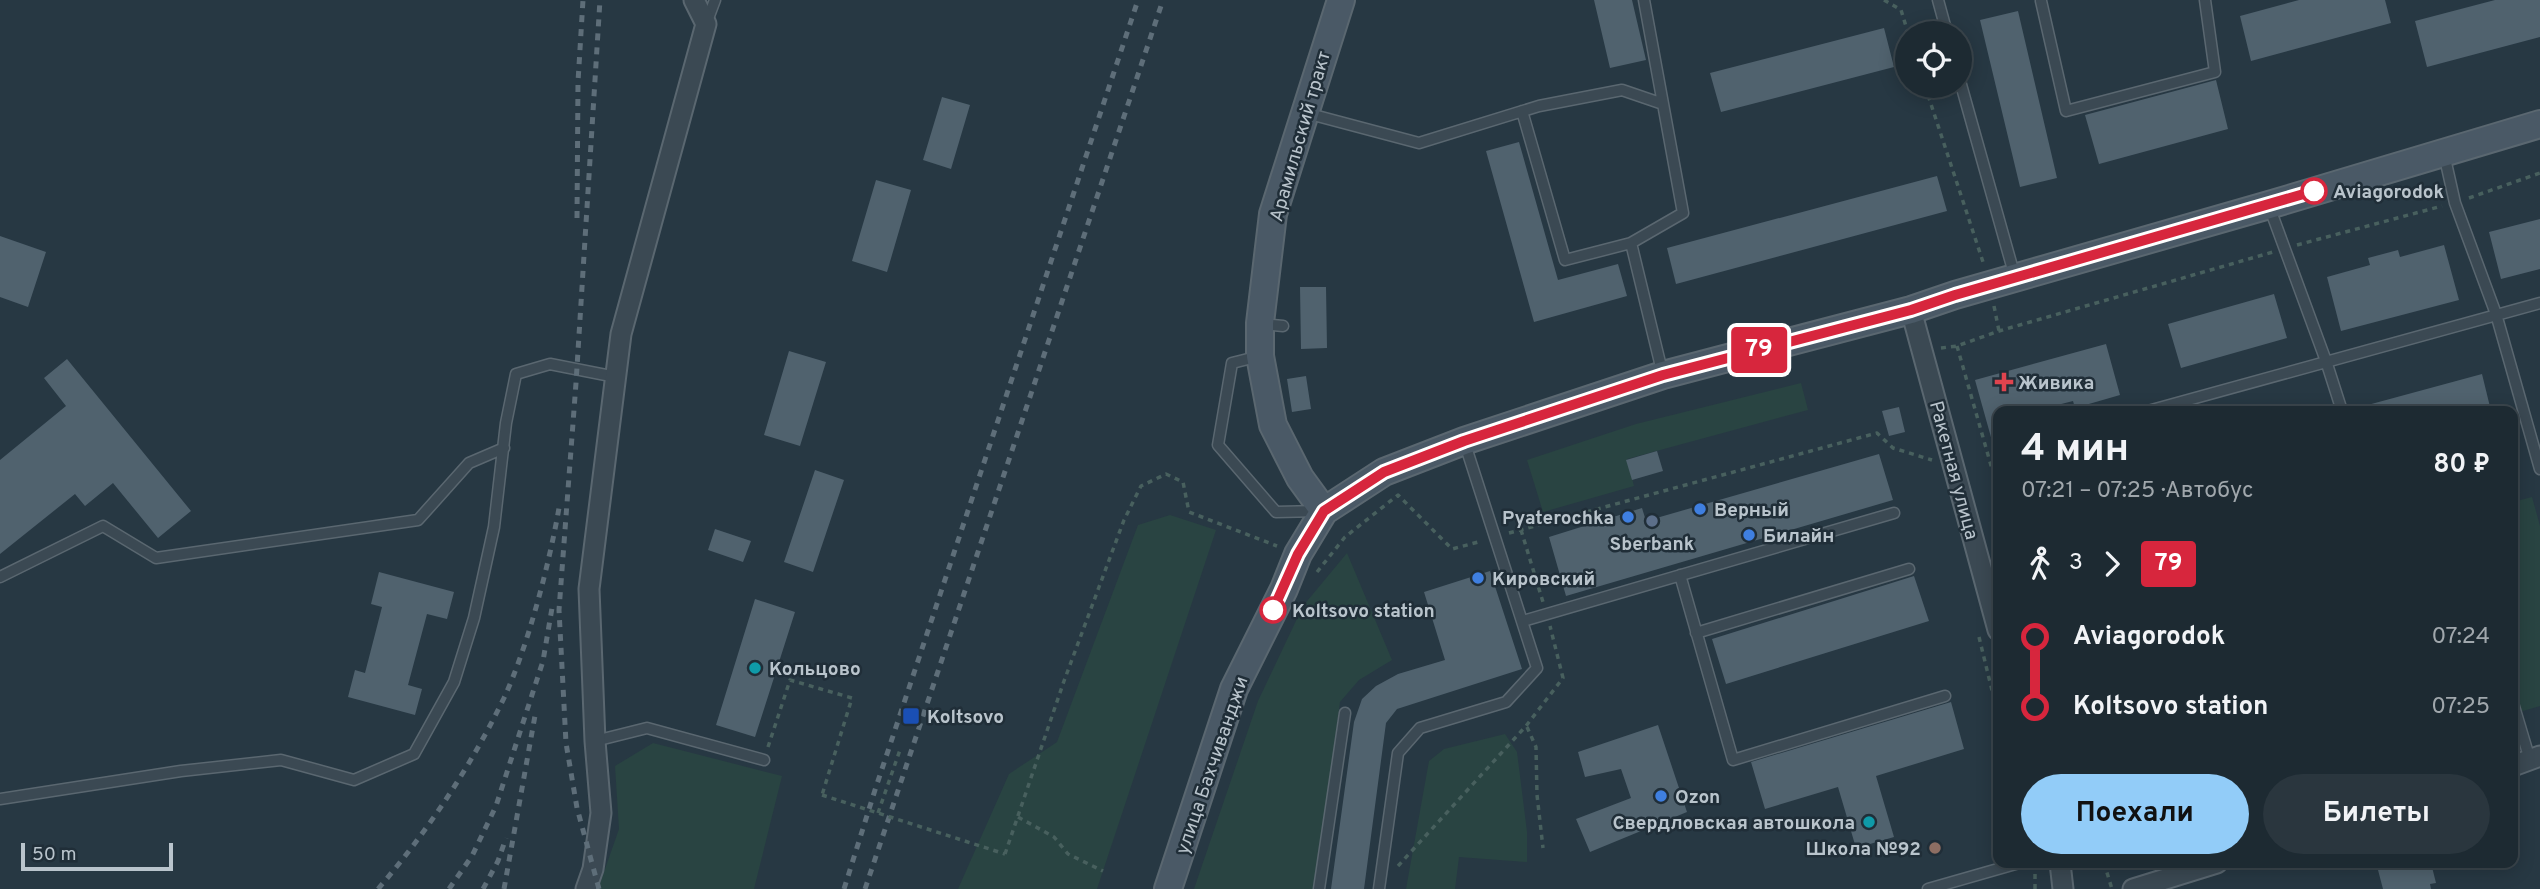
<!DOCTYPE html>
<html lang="ru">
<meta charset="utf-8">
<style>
body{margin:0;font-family:Overpass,sans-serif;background:#2a363e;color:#f1f3f6;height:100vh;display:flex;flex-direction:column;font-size:26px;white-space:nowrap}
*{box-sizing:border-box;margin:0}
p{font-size:23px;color:#a0a7ac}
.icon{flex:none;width:38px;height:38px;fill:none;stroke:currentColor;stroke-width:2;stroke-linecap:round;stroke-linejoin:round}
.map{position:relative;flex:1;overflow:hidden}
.panel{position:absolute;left:1993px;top:406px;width:525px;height:462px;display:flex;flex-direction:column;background:#1d2a32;border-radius:14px;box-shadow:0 4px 18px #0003,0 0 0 2px #3b464d}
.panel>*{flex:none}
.badge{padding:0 14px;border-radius:5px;font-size:24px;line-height:46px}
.controls{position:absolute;left:1895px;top:21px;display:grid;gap:14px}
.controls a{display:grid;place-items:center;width:77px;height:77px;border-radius:50%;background:#1d2a32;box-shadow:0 4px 18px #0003,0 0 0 2px #3b464d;font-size:35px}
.scale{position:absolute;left:21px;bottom:18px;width:152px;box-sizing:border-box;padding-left:7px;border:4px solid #b9c4cc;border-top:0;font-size:19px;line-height:24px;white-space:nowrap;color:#b9c4cc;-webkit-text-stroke:5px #202e38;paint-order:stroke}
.map>.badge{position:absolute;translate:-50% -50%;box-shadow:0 0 0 4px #fff}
.legs{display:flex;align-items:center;gap:10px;height:77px;padding:0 28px;font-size:23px}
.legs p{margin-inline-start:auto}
.summary{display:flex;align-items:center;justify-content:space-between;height:119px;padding:0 28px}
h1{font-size:38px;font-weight:700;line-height:52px}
.button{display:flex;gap:14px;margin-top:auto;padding:14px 28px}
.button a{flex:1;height:80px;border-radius:42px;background:#92ccf8;color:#111;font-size:28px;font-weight:700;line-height:80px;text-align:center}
.button a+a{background:#2a363e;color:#f1f3f6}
ul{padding:0 28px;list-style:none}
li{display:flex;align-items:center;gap:24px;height:70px;font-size:26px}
li i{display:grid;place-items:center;width:10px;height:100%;margin:0 9px;background:currentColor}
li i::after{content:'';width:18px;height:18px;margin:-9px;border:5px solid;border-radius:50%;background:#1d2a32}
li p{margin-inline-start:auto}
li:first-child i{background:linear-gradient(#0000 50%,currentColor 0)}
li:last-child i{background:linear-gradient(currentColor 50%,#0000 0)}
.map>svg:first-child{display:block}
.green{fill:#294442}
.building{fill:#50626e}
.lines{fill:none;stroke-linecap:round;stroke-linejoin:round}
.service-casing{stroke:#5a6770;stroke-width:13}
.minor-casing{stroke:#5a6770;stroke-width:23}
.secondary-casing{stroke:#5a6770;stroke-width:30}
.path{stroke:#48605e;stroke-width:3.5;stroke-dasharray:5 5;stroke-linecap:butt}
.service{stroke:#3b4953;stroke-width:10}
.minor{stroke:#3b4953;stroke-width:19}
.secondary{stroke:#4a5966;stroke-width:26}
.rail{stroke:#5e6e79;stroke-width:5;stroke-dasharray:7 7;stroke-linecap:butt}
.path-bridge{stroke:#48605e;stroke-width:3.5;stroke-dasharray:5 5;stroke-linecap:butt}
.line-1-casing{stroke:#fff;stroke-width:16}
.line-1{stroke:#d7263d;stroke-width:10}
.stop-1-dot{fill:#fff;stroke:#d7263d;stroke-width:3.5}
.health-dot{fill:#e0444e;stroke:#202e38;stroke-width:2.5}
.shop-dot{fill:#3f7fe0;stroke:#202e38;stroke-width:2.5}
.service-dot{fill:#5c6f8a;stroke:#202e38;stroke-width:2.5}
.culture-dot{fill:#0f9aa8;stroke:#202e38;stroke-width:2.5}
.transit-dot{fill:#1a4fb4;stroke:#202e38;stroke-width:2.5}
.education-dot{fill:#8d6e63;stroke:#202e38;stroke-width:2.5}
.labels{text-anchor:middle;stroke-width:5;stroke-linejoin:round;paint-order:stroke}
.street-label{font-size:19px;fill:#b9c4cc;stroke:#202e38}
.stop-label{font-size:19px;font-weight:bold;fill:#b9c4cc;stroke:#202e38;text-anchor:start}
.poi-label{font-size:19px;font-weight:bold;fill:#b9c4cc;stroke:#202e38;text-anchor:start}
</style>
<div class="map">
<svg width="2540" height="889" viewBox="0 0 2540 889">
<rect width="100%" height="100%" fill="#273843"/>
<path class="green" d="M1801 383 1808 410 1627 459 1634 486 1543 512 1527 460 1636 424Z
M2532 497 2540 526V706L2513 714V502Z
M1170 515 1216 530 1097 889H958L1009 774 1057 742 1138 525Z
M1347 553 1392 660 1359 680 1340 702 1316 889H1194L1258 701 1303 606Z
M1505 734 1517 752 1527 832V862L1459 857 1455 889H1406L1429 761 1444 749Z
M653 743 782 776 754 889H598L619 829 615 766Z"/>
<path class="building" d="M1594 0H1632L1646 60 1610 68Z
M2299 0H2385L2391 23 2251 61 2240 16Z
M2495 0H2540V37L2427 67 2415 21Z
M2018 11 2057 178 2020 187 1980 20Z
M1884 28 1894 67 1721 112 1710 73Z
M2216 80 2228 129 2099 164 2085 115Z
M942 97 970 105 951 169 923 160Z
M1519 142 1558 280 1618 264 1627 296 1534 322 1486 151Z
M1937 176 1947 211 1676 284 1667 248Z
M876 180 911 190 887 272 852 261Z
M2540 219V269L2501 279 2489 232Z
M0 236 46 252 28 307 0 297Z
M2444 245 2459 300 2341 331 2327 277 2370 265 2368 258 2398 250 2400 257Z
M1300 287H1326L1327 348 1301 349Z
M2274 294 2287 338 2181 368 2168 324Z
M2106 344 2120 395 2075 408 2073 401 2034 411H1998V447L1994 448 1975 380Z
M789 351 826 362 800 446 764 435Z
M67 359 191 511 158 538 113 483 85 506 75 494 0 554V460L66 406 44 378Z
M2482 374 2491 411H2364V406Z
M1306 376 1311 409 1292 412 1287 379Z
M1899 407 1905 432 1889 436 1882 411Z
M1657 451 1663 471 1632 480 1626 460Z
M1879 454 1893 500 1566 596 1549 537 1642 508 1646 521Z
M815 470 844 480 813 572 784 562Z
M715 529 751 541 743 562 708 550Z
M1490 571 1522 669 1397 709 1386 723 1364 889H1331L1354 722 1362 699 1376 686 1398 674 1445 660 1424 592Z
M379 572 454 592 447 619 427 614 408 685 422 689 415 715 348 697 355 670 365 673 382 607 371 604Z
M1914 576 1929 621 1726 684 1712 639Z
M755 599 795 612 755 737 716 725Z
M1951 702 1964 749 1876 776 1894 837 1856 848 1838 787 1765 809 1751 762Z
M1658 725 1687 812 1590 852 1576 819 1631 798 1621 769 1585 777 1578 752Z
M2408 863H2431L2436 883 2430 884 2431 889H2383L2378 870Z"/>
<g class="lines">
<defs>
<path id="service" d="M1644 0 1683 213 1631 243 1663 375
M1938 0 1947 33
M2041 1 2066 111 2215 72 2205 0
M706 24 715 0
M1960 81 2015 277
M1522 111 1565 260 1631 243
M1306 113 1419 143 1539 106 1622 90 1663 104
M2444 154 2455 203 2496 314 2540 469
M2269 206 2326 361 2342 411
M1263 324 1283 326
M1260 356 1232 363 1218 445 1276 512 1320 511
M2148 411 2540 303
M1680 575 1733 760 1945 696
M0 577 103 526 156 558 418 520 469 463 504 448
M1523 621 1894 513
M1696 633 1909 569
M2513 703 2530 760
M595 741 647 728 764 760
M0 799 181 771 281 760 354 780 414 754 454 682 474 618 494 527 506 423 516 374 550 364 616 377
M1319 889 1345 713
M1379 889 1398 753 1420 728 1506 702 1537 668 1464 441
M1928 889 2019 863"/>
<path id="minor" d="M1911 310 1998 630
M2513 766 2540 756
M2060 863 2063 889
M586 889 593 869 601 813 595 741 589 589 621 334 706 24 694 0
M2133 889 2217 863"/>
<path id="secondary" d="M1324 511 1300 478 1273 425 1260 356V323L1273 214 1341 0
M1168 889 1234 689 1284 589 1298 554 1324 511 1384 472 1464 441 1663 375 1911 310 1955 295 2269 205 2540 124"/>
</defs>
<use href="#service" class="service-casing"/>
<use href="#minor" class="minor-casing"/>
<use href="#secondary" class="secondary-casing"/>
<path class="path" d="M1884 0 1901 10 1908 33
M1925 86 1984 265
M2469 198 2540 173
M2297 245 2442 206
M1994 306 1999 331
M1957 346 1998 490
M1941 348 1957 346 1999 331 2273 252
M1521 530 1543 602
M1509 533 1877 433 1893 448 1932 460
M1317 572 1345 537 1398 495 1452 549 1482 541
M1979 637 1998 715
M1527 727 1536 747 1537 795 1543 848
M768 747 790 680 852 698 822 795
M878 813 901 747
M1018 817 1054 837 1068 854 1103 871
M1005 854 1064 681 1124 520 1141 486 1166 474 1183 482 1189 512 1277 546
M2104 863 2112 889
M1398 866 1526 726 1563 678 1550 626
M2035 889V865"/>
<use href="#service" class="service"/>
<use href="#minor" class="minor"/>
<use href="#secondary" class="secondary"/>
<path class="rail" d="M577 218 578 82 583 0
M378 889C428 831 471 766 504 698 528 646 549 565 559 508
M449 889 472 856 496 806 543 661 552 608
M483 889 498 861 506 838
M504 889 536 710
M599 889 577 808 566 743 559 610 576 383 600 0
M844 889 875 790 1138 0
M865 889 1163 0"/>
<path class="path-bridge" d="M822 795 1005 854"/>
</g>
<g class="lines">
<defs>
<path id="line-1" d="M1273 610 1298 554 1324 511 1384 472 1464 441 1663 375 1911 310 1955 295 2314 191"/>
</defs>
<use href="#line-1" class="line-1-casing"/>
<use href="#line-1" class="line-1"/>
</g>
<g class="stop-1-dot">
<circle cx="2314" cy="191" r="12"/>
<circle cx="1273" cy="610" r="12"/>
</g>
<path class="health-dot" d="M2000.5 371.5h7v7h7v7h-7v7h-7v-7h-7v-7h7z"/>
<g class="shop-dot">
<circle cx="1700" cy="509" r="7"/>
<circle cx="1628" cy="517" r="7"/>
<circle cx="1749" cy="535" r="7"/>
<circle cx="1478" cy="578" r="7"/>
<circle cx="1661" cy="796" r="7"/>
</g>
<circle class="service-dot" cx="1652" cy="521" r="7"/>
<g class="culture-dot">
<circle cx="755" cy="668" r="7"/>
<circle cx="1869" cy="822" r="7"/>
</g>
<rect class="transit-dot" x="902" y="707" width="18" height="18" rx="3.5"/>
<circle class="education-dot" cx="1935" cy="848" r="7"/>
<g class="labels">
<g class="street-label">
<text transform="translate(1299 136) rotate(-74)" y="7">Арамильский тракт</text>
<text transform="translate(1955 470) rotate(75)" y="7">Ракетная улица</text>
<text transform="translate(1211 765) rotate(-71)" y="7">улица Бахчиванджи</text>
</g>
<g class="stop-label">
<text x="2333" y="198">Aviagorodok</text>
<text x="1292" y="617">Koltsovo station</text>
</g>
<g class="poi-label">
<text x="2018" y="389">Живика</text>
<text x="1714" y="516">Верный</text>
<text x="1614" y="524" text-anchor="end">Pyaterochka</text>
<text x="1763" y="542">Билайн</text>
<text x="1652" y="550" text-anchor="middle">Sberbank</text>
<text x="1492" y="585">Кировский</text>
<text x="769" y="675">Кольцово</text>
<text x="927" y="723">Koltsovo</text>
<text x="1675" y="803">Ozon</text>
<text x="1855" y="829" text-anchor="end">Свердловская автошкола</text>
<text x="1921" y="855" text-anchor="end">Школа №92</text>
</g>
</g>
</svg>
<div class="controls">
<a><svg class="icon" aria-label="locate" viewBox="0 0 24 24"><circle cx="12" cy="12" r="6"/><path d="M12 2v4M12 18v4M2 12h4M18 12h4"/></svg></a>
</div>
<div class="scale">50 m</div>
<b class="badge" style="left:1759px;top:350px;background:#d7263d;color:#fff">79</b>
<section class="panel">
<div class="summary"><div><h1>4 мин</h1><p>07:21 – 07:25 · Автобус</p></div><b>80 ₽</b></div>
<div class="legs"><svg class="icon" aria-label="walk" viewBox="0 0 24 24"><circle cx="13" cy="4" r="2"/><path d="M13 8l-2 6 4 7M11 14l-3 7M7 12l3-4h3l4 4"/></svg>3<svg class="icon" aria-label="forward" viewBox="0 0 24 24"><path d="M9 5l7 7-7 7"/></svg><b class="badge" style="background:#d7263d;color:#fff">79</b></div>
<ul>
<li><i style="color:#d7263d"></i><b>Aviagorodok</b><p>07:24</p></li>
<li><i style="color:#d7263d"></i><b>Koltsovo station</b><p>07:25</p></li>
</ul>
<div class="button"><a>Поехали</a><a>Билеты</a></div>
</section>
</div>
